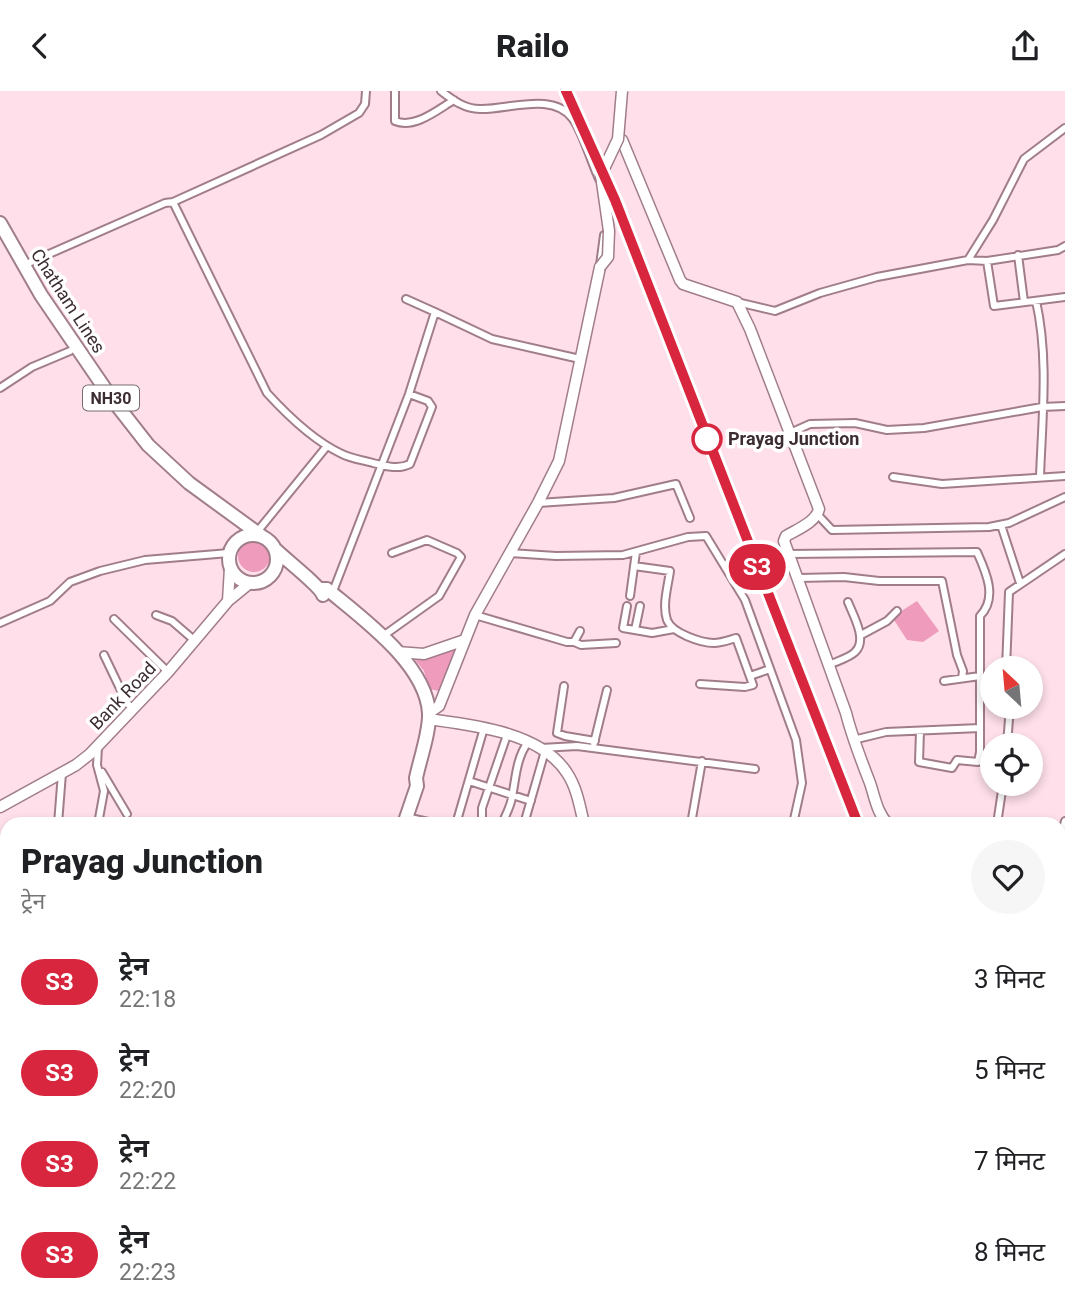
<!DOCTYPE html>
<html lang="hi">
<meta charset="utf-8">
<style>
body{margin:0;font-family:Roboto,"Noto Sans Devanagari",sans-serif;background:#f6f6f6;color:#202124;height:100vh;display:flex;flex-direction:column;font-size:26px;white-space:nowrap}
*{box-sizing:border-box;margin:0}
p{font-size:23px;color:#757577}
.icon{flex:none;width:38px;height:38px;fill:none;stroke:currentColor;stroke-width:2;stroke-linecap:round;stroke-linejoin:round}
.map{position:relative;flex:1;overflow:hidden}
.sheet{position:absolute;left:0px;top:726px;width:1066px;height:499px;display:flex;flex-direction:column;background:#fff;border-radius:21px 21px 0 0;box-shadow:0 4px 10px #0003}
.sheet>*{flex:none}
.badge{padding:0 14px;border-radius:23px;font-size:24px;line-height:46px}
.needle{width:46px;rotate:334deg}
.fabs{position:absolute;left:980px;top:565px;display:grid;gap:14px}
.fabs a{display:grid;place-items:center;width:63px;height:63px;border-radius:50%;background:#fff;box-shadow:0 4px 10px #0003;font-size:35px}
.map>.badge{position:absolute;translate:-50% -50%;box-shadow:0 0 0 4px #fff}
.round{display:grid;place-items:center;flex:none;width:74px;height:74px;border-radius:37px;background:#f6f6f6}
.overview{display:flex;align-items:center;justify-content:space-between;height:119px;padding:0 21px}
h1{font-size:33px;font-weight:800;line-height:52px}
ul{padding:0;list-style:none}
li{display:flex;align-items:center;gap:21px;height:91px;padding:0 21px}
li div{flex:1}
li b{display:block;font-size:26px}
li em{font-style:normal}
li .badge{min-width:77px;font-weight:700;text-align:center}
header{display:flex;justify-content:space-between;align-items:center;height:91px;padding:0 21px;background:#fff;font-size:32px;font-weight:800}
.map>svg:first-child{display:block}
.green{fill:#ef9cbc}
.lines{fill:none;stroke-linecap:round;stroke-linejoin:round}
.street-casing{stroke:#a17d8a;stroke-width:10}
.secondary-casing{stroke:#a17d8a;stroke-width:13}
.highway-casing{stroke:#a17d8a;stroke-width:16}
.street{stroke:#fff;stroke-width:6}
.secondary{stroke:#fff;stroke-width:10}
.highway{stroke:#fff;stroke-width:12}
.rail{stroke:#a18a92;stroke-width:2;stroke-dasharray:12 12;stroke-linecap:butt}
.secondary-bridge-casing{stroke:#a17d8a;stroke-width:13;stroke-linecap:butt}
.secondary-bridge{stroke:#fff;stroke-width:10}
.line-casing{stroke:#fff;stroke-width:16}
.line{stroke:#d7263d;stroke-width:10}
.stop-dot{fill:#fff;stroke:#d7263d;stroke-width:3.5}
.labels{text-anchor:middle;stroke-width:7;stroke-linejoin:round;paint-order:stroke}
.shield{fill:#fff;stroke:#766c70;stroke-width:2}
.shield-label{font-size:16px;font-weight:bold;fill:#3c2d32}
.street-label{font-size:18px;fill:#3c2d32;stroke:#fff}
.stop-label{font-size:18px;font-weight:bold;fill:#3c2d32;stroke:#fff;text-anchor:start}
</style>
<header><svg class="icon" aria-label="back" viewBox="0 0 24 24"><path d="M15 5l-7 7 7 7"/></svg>Railo<svg class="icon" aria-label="share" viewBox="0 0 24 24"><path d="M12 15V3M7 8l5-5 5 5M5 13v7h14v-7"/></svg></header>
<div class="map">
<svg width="1065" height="1224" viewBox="0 0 1065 1224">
<rect width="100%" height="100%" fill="#fedfea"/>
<path class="green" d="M238 465a16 16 0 1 1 32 0a16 16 0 1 1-32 0Z
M917 510 939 540 923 551 907 549 892 526Z
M459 549 439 600 429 598 424 580 409 561 426 559Z"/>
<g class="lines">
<defs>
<path id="street" d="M395 0V30C415 38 437 19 454 9
M441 0C453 9 464 18 480 18 508 19 553 0 573 28 583 42 591 71 599 88
M173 111 267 302C288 325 314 350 342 363 352 368 363 369 373 372 386 375 398 379 410 373L432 316 428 310 409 303
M1018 164 1024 211
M968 169 987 170 1058 159 1065 155
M987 170 994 215 1065 206
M24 174 165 112 173 111 321 44 359 22 365 13 366 0
M600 174 604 144
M406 208 435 221
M1036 210C1049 267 1042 328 1040 386
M737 211 775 220 820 202 877 186 968 169 993 129 1024 68 1065 37
M0 297 32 276 70 260
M790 342 810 333 855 332 887 339 924 337 1042 316 1065 315
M893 386 942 393 1065 385
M538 412 614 407 676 393 690 427
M817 423 832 439 989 436 1009 432 1065 406
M1001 434 1020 492
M257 441 327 355
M510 462 556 465 623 464 688 446 706 445 745 509 796 649 802 692 793 733
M789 463 977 461C986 481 998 507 980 525V637L886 641 853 649
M634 475 670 480C668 495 662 514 667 529 672 542 701 552 714 552 721 552 729 549 736 547L753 594 745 596 700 593
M798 487 844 486 879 490H942L957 564 963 580 962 587
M332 503 409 303 435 221 492 248 580 268
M630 505 636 461
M627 515 623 537 652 542 674 538
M156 524 172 530 194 549
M475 524 567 551H574L580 540
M114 528 168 581
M0 532 50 510 70 491 100 480 145 469 229 462
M635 539 640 515
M861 544 887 530 897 520
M383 545 439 505 461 466 457 462 427 449 392 462
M574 551 581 554 616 552
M104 564 127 612 132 617
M829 574C837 570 849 567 855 561 868 549 853 524 848 511
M1006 578 1009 501 1065 463
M750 585 770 578
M944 590 980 585
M564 595 557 642 565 645 595 650
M920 640 919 671 952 677 957 669 978 671 980 661V637
M594 652 607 599
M1007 654 1009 628 1007 616
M98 656 97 674 104 700 98 733
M541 657 577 655 755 678
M102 681 127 723
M469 690 531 710
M406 726 437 733
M58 733 62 682
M456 733 484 637
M482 733V717L507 644
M502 733C505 725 511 715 512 706 516 686 516 668 528 651
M524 733 545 660
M691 733 702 670
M997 733 1003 693
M1059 751 1065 730
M1059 776 1065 778
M1059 875 1065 877
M0 891 7 893
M1059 1051 1065 1054
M1059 1191 1065 1209
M526 1218 528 1224
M923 1218 932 1224
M970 1224 974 1218"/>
<path id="secondary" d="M622 49 680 189 683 193 737 211 750 238 819 418C816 431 798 438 786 445L784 450 846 622C852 646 861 669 870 692 875 707 877 722 888 733
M228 510 230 477
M397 561 424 563 465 549
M429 622 439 615 475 524 538 412 559 370 600 176
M428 628C472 634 541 641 567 682 577 697 580 716 584 733
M0 716 76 674 90 663 168 581 228 510 250 492
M1059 1006 1065 1007
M1059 1060H1065
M0 1125 7 1124
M990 1218 993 1224
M29 1224V1218
M295 1224 296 1218
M583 1224 602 1218
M875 1224 879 1218
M885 1224 889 1218"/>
<path id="highway" d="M0 132 41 204 112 308 148 354 189 392 263 446
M229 468a24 24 0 1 1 48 0a24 24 0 1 1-48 0Z
M276 459C285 468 320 495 323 504
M321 498H327C363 528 426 573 429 622 430 640 420 668 416 687L417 695 404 733
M378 1218 380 1224"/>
</defs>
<use href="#street" class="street-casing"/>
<use href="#secondary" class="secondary-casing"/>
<use href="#highway" class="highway-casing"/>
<use href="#street" class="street"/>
<use href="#secondary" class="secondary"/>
<use href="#highway" class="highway"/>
<path class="rail" d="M566 0 615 109 709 353
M716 358 750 447
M753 453 863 733
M1059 1054 1065 1058
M1053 1218 1056 1224"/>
<defs>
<path id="secondary-bridge" d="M600 176 608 166 609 140 601 84 618 48 622 0"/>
</defs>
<use href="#secondary-bridge" class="secondary-bridge-casing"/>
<use href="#secondary-bridge" class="secondary-bridge"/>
</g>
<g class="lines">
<defs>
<path id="line" d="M566 0 615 109 858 733"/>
</defs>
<use href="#line" class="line-casing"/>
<use href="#line" class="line"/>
</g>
<circle class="stop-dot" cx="707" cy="348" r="14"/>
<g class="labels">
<rect class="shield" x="83" y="294.5" width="56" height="25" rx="5"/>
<g class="shield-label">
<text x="111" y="313">NH30</text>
</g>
<g class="street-label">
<text transform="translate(68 210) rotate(57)" y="6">Chatham Lines</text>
<text transform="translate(123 605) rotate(-46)" y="6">Bank Road</text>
</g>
<g class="stop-label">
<text x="728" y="354">Prayag Junction</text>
</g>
</g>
</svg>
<div class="fabs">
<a><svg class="needle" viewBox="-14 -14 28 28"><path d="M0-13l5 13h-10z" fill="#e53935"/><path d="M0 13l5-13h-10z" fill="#757577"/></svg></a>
<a><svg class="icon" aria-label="locate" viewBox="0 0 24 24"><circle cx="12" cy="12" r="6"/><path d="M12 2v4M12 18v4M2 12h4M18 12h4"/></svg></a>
</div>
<b class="badge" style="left:757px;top:476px;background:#d7263d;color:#fff">S3</b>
<section class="sheet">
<div class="overview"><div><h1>Prayag Junction</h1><p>ट्रेन</p></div><a class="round"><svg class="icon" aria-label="heart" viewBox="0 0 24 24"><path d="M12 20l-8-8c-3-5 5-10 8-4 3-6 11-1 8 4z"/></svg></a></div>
<ul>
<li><span class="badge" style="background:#d7263d;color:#fff">S3</span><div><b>ट्रेन</b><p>22:18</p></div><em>3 मिनट</em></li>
<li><span class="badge" style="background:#d7263d;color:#fff">S3</span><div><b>ट्रेन</b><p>22:20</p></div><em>5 मिनट</em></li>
<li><span class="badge" style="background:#d7263d;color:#fff">S3</span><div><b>ट्रेन</b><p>22:22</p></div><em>7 मिनट</em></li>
<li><span class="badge" style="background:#d7263d;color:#fff">S3</span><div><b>ट्रेन</b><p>22:23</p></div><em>8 मिनट</em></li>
</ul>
</section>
</div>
